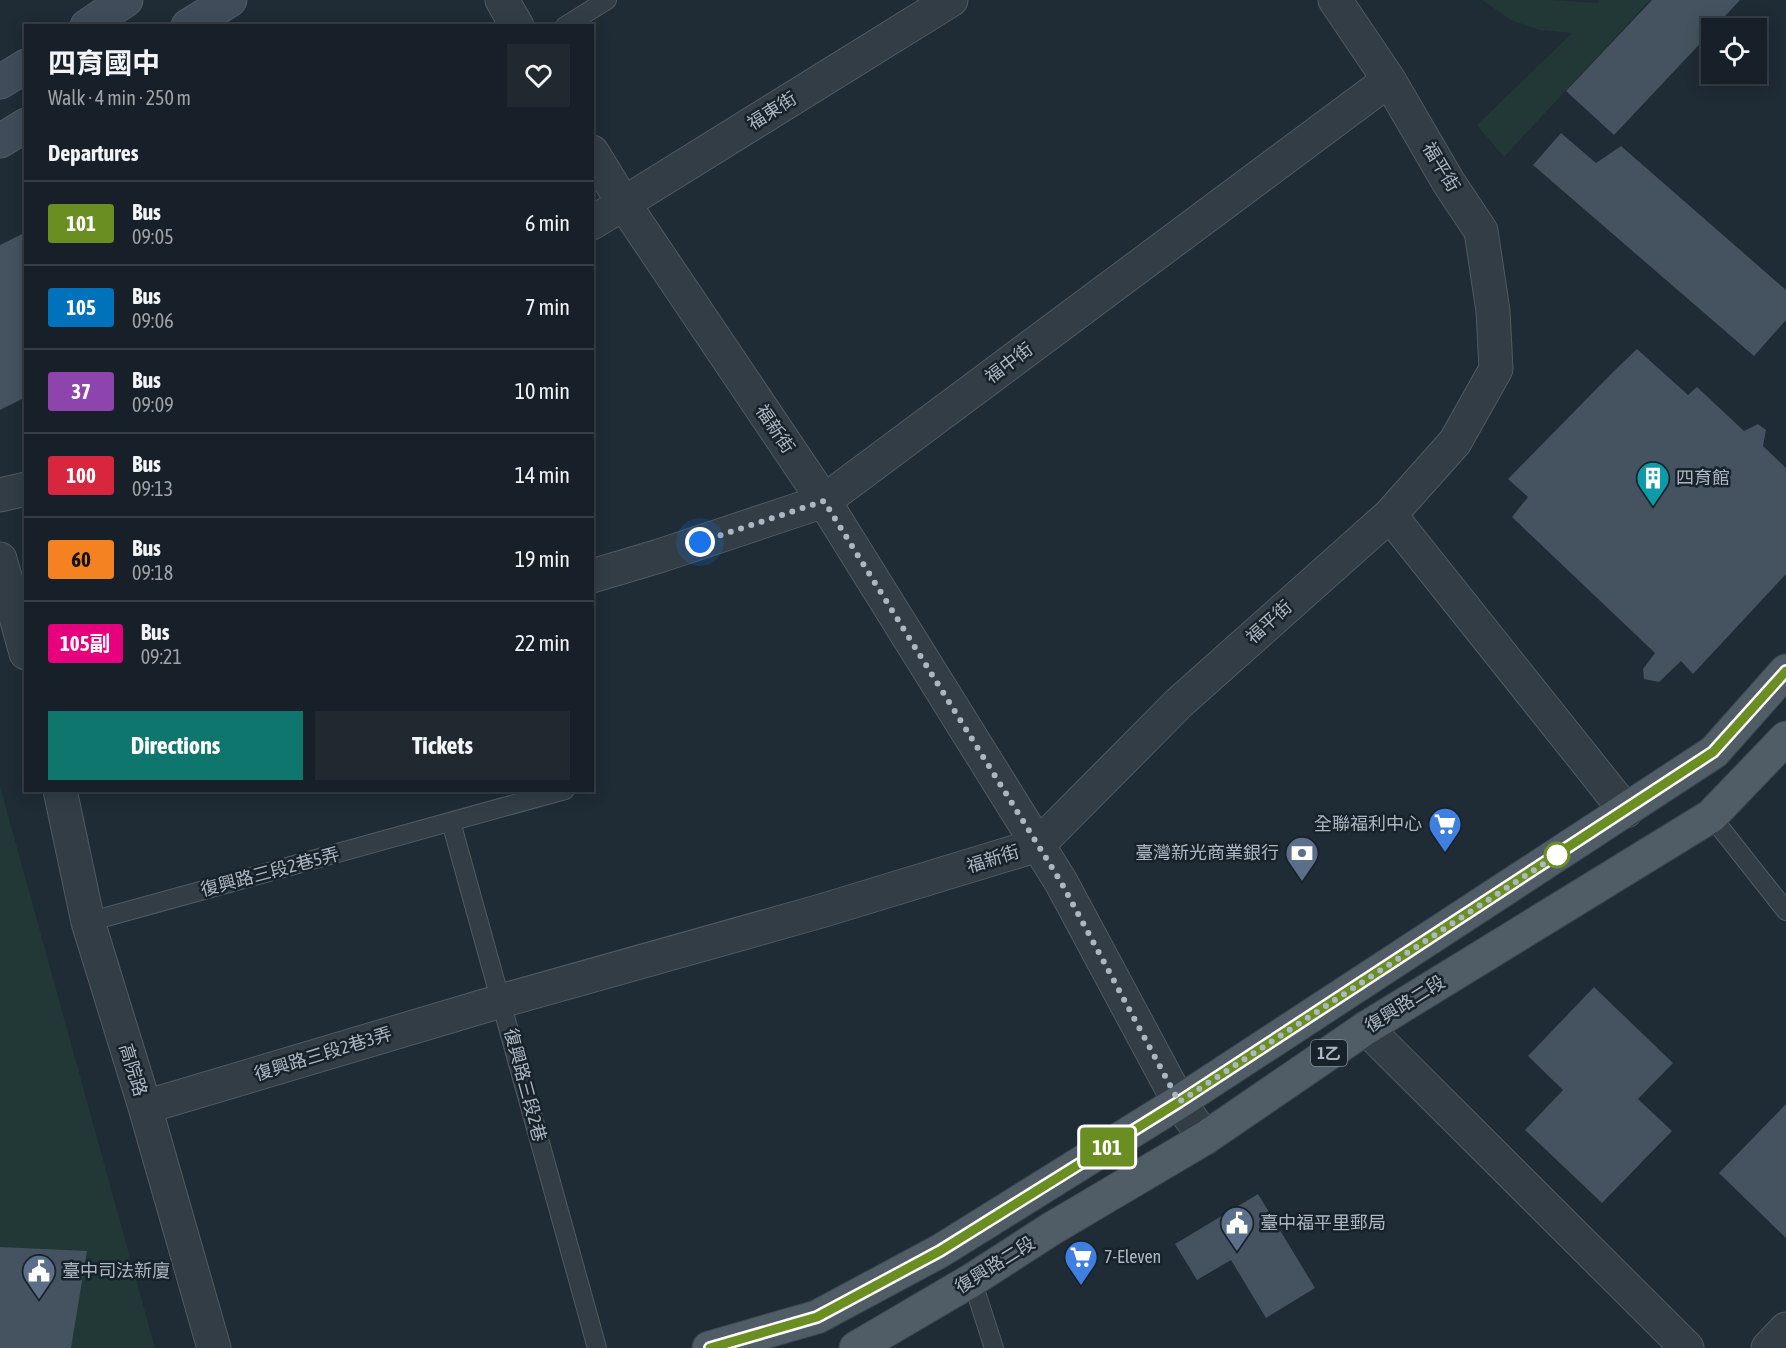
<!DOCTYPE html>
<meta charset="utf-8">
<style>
body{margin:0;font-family:"Asap Condensed","Noto Sans TC",sans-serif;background:#202830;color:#f1f3f6;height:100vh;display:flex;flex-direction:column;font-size:22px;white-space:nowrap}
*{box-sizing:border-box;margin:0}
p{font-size:20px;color:#9ea3a8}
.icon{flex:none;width:33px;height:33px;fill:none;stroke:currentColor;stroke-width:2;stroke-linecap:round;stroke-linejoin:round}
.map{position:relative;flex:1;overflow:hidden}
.side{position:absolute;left:24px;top:24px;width:570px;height:768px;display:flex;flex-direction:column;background:#172028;border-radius:0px;box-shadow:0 3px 15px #0003,0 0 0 2px #363e45}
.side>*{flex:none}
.badge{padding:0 12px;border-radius:4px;font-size:21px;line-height:39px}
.controls{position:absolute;left:1701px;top:18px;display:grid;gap:12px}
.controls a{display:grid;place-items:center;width:66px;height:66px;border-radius:0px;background:#172028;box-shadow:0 3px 15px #0003,0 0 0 2px #363e45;font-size:30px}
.you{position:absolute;width:30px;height:30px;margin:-15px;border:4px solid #fff;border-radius:50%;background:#1a73e8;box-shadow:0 0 0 9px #1a73e833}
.map>.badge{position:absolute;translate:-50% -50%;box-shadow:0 0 0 3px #fff}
h2{padding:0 24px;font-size:22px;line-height:54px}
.round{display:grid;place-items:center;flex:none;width:63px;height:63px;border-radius:0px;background:#202830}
.overview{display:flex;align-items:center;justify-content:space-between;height:102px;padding:0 24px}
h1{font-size:28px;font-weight:700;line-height:45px}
.button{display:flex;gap:12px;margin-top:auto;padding:12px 24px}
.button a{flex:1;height:69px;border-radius:0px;background:#0f766e;color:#fff;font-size:24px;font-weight:700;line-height:69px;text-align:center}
.button a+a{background:#202830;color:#f1f3f6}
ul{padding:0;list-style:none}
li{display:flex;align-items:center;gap:18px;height:84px;padding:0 24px;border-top:2px solid #363e45}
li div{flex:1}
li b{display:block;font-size:22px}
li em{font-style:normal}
li .badge{min-width:66px;font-weight:700;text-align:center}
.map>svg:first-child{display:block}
.green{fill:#213837}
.building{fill:#44535f}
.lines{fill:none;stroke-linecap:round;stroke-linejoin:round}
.lane-casing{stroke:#4f5b64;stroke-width:20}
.street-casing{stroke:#4f5b64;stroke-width:35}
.secondary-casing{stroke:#4f5b64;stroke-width:35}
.primary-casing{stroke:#3b464f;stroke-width:35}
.lane{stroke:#323d46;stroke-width:18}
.street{stroke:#323d46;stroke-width:33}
.secondary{stroke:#404c59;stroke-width:33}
.primary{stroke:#505c66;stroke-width:33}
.line-casing{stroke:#fff;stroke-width:14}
.line{stroke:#6b8e23;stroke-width:9}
.walk{stroke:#abb8c3;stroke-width:6;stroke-dasharray:0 10.8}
.stop-dot{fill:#fff;stroke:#6b8e23;stroke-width:3}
.labels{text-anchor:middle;stroke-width:5;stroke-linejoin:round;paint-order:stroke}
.shield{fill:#18222a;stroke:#7f8b95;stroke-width:1.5}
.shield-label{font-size:16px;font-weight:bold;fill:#abb8c3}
.street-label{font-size:18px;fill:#abb8c3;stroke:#18222a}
.poi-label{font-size:18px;fill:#abb8c3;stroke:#18222a;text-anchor:start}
</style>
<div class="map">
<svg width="1786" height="1348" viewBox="0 0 1786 1348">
<rect width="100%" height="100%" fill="#1f2b35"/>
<path class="green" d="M1482 0H1552L1598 3 1600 0H1650L1504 157 1477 125 1572 33 1539 30 1511 20Z
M0 786 155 1348H0Z"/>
<path class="building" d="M1652 0H1740L1714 28H1712V31L1614 135 1566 91Z
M1561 133 1596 163 1621 146 1786 290V320L1754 356 1533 165Z
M26 232V397L0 410V245Z
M1637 349 1688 395 1697 387 1744 431 1758 424 1766 430 1763 446 1786 468V574L1693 674 1681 661 1659 682 1644 679 1643 669 1655 653 1512 517 1528 497 1508 479 1613 372Z
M1594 987 1673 1063 1638 1099 1672 1131 1602 1203 1525 1130 1563 1090 1528 1056Z
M1786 1104V1238L1719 1173Z
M1258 1194 1315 1288 1266 1318 1231 1260 1197 1280 1175 1244Z
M0 1247 87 1251 71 1348H0Z"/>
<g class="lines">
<defs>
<path id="lane" d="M565 26 607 0
M1711 816 1786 911
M451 822 597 1348
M88 922 565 790
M972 1280 994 1348"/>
<path id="street" d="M502 0 517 26
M592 152 624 204 824 501 1061 882 1179 1102 1205 1138
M592 223 951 0
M0 495 26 489
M1390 515 1626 811
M0 559 26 653
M592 576 659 556 824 501 1389 80
M60 790 88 922 145 1107 214 1348
M1366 1028 1687 1348
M145 1107 501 1001 821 911 1038 845 1180 702 1390 515 1455 442 1496 369 1493 311 1481 231 1449 183 1389 80 1335 0
M1768 1348 1786 1329"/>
<path id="secondary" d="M87 26 126 0
M188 26 230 0
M0 82 26 66
M0 141 26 125"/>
<path id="primary" d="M709 1348 817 1317 940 1251 1179 1102 1714 752 1786 671
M856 1348 972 1280 1051 1229 1205 1138 1366 1028 1711 816 1786 738"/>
</defs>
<use href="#lane" class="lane-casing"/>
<use href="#street" class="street-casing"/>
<use href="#secondary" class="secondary-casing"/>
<use href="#primary" class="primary-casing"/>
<use href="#lane" class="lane"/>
<use href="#street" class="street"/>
<use href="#secondary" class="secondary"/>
<use href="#primary" class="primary"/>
</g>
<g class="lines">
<defs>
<path id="line" d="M710 1348 817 1317 940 1251 1179 1102 1713 752 1786 671"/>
</defs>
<use href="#line" class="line-casing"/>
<use href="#line" class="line"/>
<path class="walk" d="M700 542 824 501 1061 882 1179 1102 1557 855"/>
</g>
<defs>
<symbol id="building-pin" viewBox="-11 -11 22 30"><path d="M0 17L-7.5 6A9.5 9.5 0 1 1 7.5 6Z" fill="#0f9aa8" stroke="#18222a"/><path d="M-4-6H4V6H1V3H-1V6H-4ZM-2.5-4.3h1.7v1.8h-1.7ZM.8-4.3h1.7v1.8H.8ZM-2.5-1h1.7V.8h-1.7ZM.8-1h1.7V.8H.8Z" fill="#fff"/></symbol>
<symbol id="supermarket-pin" viewBox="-11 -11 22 30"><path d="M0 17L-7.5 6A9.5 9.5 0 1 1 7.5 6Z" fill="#3f7fe0" stroke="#18222a"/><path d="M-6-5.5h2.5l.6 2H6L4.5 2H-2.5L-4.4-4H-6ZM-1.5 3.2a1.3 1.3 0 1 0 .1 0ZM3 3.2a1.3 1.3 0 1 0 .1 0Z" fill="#fff"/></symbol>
<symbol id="bank-pin" viewBox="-11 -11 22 30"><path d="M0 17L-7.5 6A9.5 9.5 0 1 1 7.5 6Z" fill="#5c6f8a" stroke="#18222a"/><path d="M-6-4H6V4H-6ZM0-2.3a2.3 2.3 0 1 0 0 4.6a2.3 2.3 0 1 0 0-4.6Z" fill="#fff"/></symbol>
<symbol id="civic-pin" viewBox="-11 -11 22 30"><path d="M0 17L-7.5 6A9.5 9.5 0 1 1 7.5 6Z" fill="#5c6f8a" stroke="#18222a"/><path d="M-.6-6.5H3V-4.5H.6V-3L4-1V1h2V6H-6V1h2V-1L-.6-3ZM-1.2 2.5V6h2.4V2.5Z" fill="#fff"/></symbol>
</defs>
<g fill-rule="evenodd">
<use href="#building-pin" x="1634" y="459" width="38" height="52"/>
<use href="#supermarket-pin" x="1426" y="805" width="38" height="52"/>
<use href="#bank-pin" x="1283" y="834" width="38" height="52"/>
<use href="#civic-pin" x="1218" y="1204" width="38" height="52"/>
<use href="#supermarket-pin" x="1062" y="1238" width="38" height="52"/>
<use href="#civic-pin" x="20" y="1252" width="38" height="52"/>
</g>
<circle class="stop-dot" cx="1557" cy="855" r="12"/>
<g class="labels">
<rect class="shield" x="1311" y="1040" width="36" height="26" rx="4.5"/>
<g class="shield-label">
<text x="1329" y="1059">1乙</text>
</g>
<g class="street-label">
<text transform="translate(772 111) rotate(-32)" y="6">福東街</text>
<text transform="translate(1441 167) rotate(59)" y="6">福平街</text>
<text transform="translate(1009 363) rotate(-37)" y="6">福中街</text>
<text transform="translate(775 429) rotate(56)" y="6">福新街</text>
<text transform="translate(1269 622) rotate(-42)" y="6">福平街</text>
<text transform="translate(993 859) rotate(-17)" y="6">福新街</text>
<text transform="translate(270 872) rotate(-15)" y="6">復興路三段2巷5弄</text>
<text transform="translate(1405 1004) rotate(-32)" y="6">復興路二段</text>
<text transform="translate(323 1054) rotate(-17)" y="6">復興路三段2巷3弄</text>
<text transform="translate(133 1070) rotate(73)" y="6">高院路</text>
<text transform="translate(525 1085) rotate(75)" y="6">復興路三段2巷</text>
<text transform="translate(995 1265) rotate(-32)" y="6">復興路二段</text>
</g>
<g class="poi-label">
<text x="1676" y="484">四育館</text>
<text x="1422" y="830" text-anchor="end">全聯福利中心</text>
<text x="1279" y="859" text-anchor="end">臺灣新光商業銀行</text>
<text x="1260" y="1229">臺中福平里郵局</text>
<text x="1104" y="1263">7-Eleven</text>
<text x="62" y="1277">臺中司法新廈</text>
</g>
</g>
</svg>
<div class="controls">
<a><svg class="icon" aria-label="locate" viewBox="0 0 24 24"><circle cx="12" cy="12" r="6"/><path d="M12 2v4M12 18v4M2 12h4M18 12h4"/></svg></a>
</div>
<div class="you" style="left:700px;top:542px"></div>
<b class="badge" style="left:1107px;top:1147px;background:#6b8e23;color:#fff">101</b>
<section class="side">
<div class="overview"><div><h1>四育國中</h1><p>Walk · 4 min · 250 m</p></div><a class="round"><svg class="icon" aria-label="heart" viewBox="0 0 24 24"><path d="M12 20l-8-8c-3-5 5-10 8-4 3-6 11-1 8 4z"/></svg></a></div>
<h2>Departures</h2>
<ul>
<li><span class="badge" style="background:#6b8e23;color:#fff">101</span><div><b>Bus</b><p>09:05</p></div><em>6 min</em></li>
<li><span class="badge" style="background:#0072bc;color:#fff">105</span><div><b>Bus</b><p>09:06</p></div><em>7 min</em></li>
<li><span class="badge" style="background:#8e44ad;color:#fff">37</span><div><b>Bus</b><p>09:09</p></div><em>10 min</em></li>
<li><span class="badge" style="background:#d7263d;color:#fff">100</span><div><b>Bus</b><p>09:13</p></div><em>14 min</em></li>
<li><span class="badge" style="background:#f58220;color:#111">60</span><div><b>Bus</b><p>09:18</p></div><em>19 min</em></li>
<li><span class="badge" style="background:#e6007e;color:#fff">105副</span><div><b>Bus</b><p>09:21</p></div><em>22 min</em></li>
</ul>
<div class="button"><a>Directions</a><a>Tickets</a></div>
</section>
</div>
